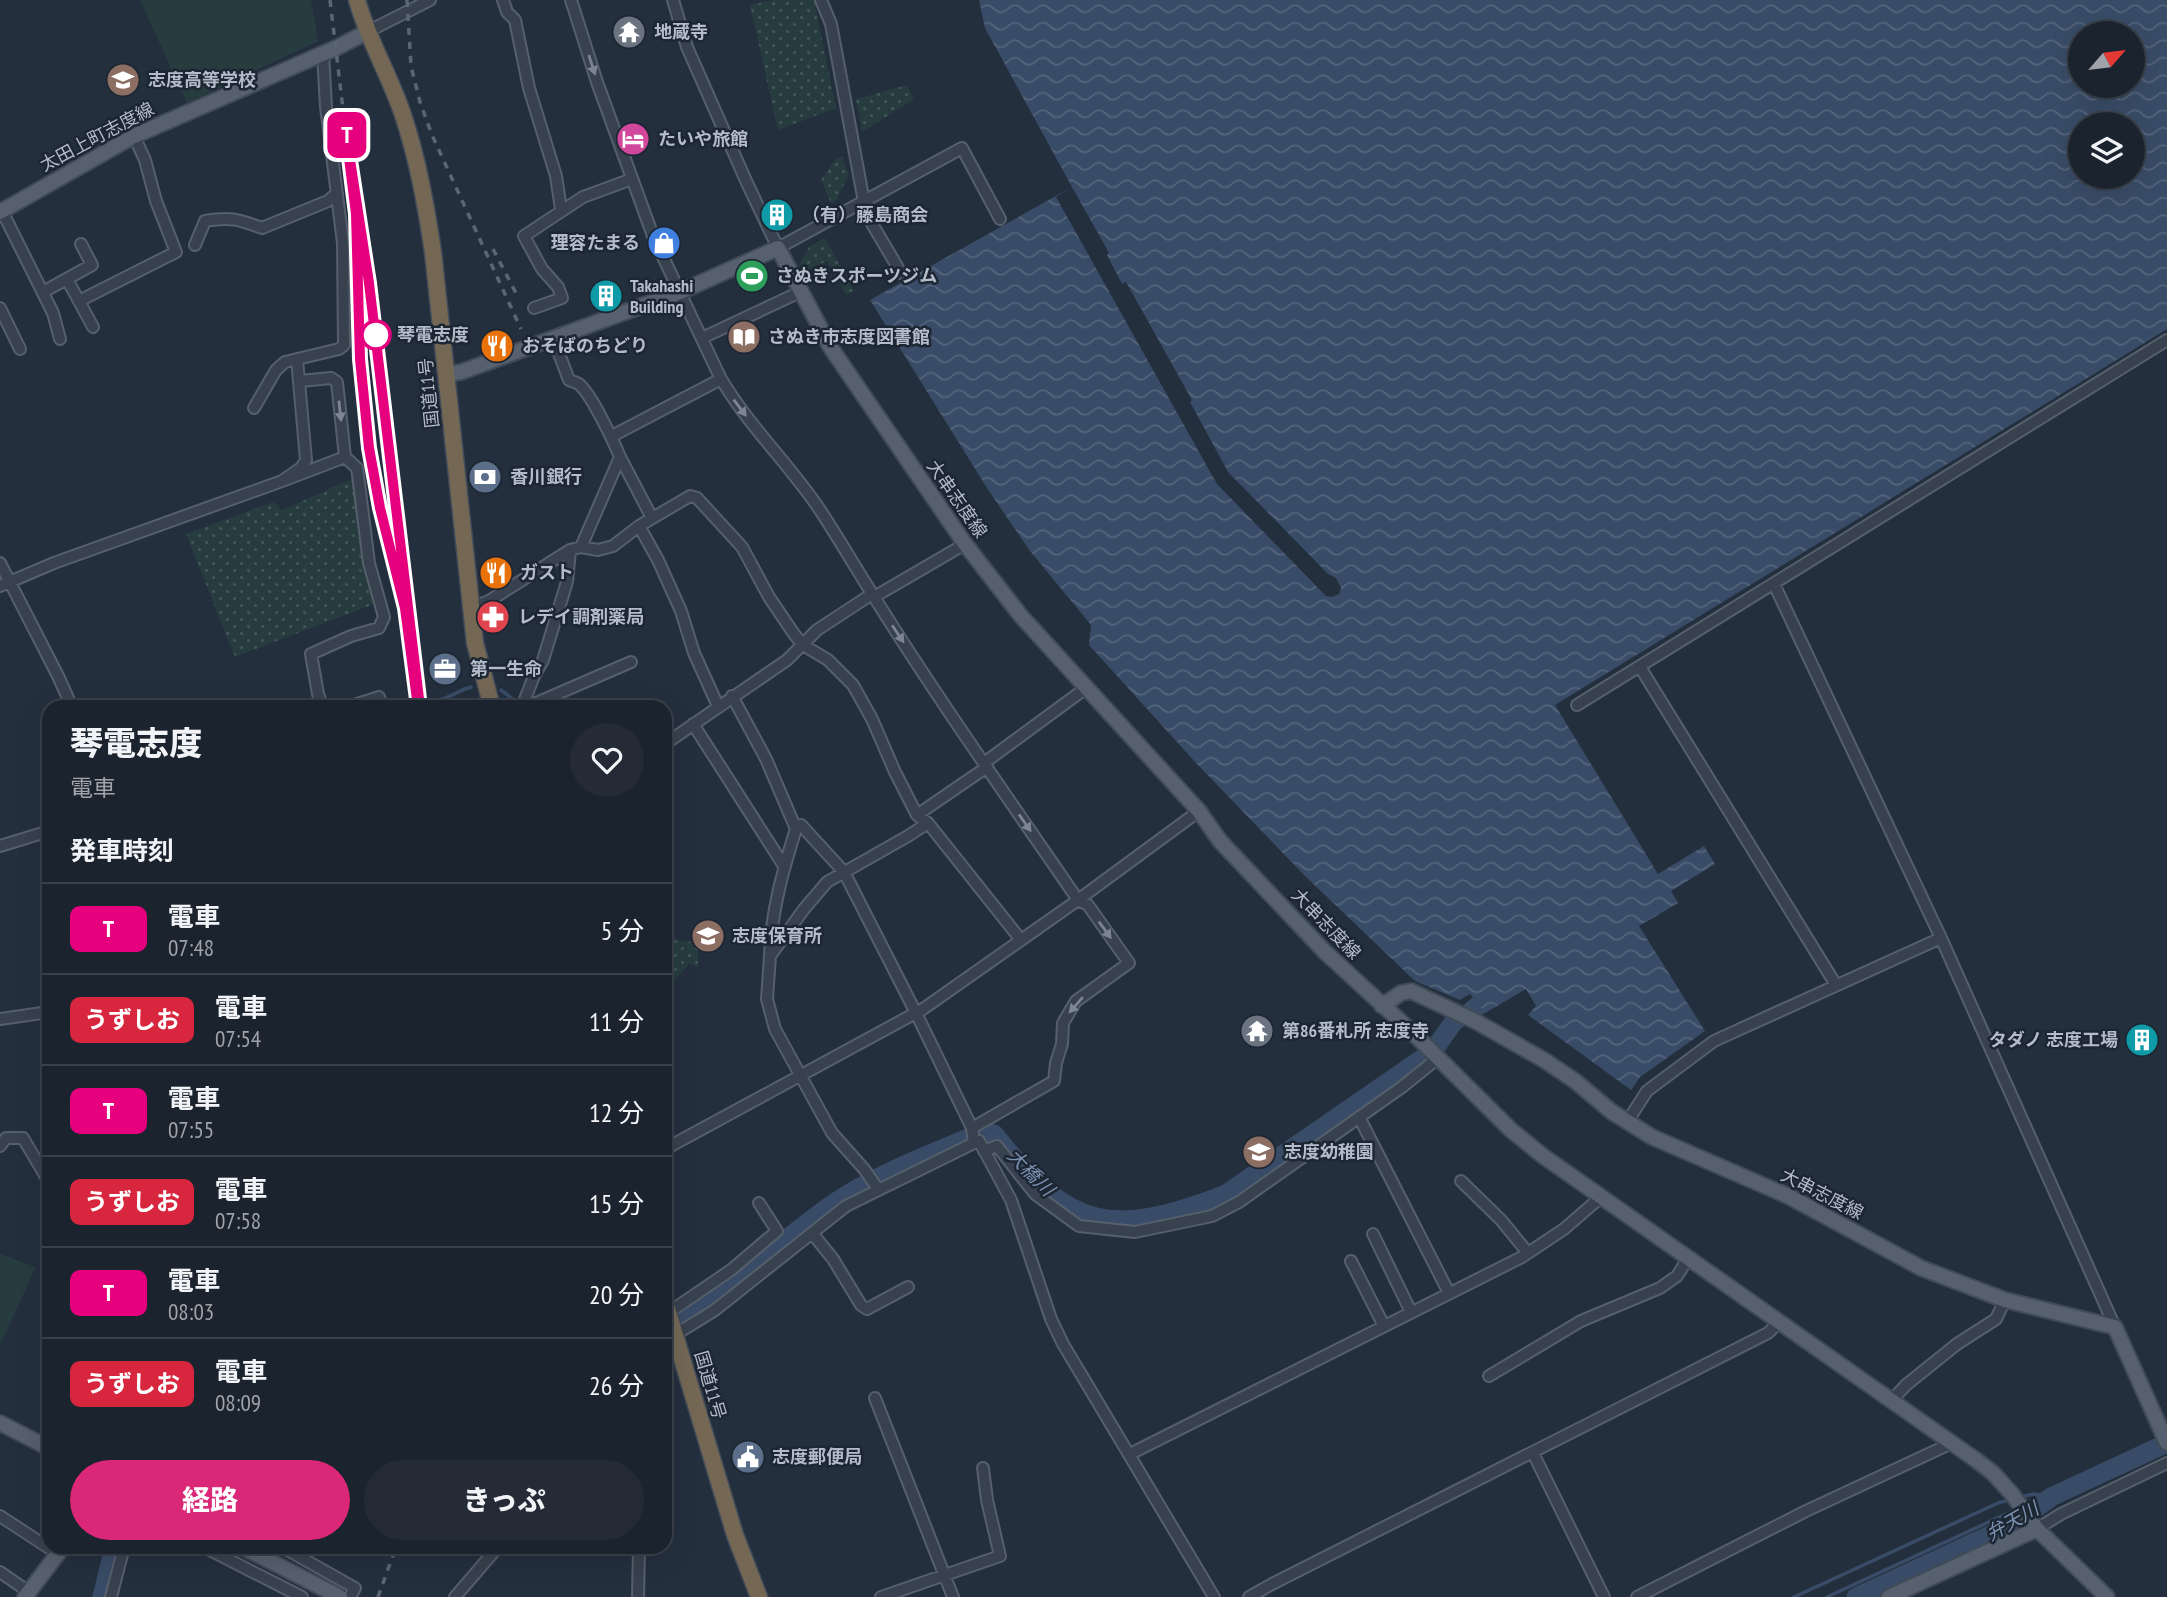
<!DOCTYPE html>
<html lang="ja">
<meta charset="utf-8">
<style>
body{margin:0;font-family:"PT Sans Narrow","Noto Sans JP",sans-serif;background:#242b36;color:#f1f3f6;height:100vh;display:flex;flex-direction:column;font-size:26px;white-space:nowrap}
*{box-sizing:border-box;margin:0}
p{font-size:23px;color:#a0a4aa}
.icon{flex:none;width:38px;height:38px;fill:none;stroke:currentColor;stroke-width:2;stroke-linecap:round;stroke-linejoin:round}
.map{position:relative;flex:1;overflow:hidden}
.panel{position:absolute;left:42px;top:700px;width:630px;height:854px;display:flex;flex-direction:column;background:#1b232e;border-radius:21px;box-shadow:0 7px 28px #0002,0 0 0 2px #39404a}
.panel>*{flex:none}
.badge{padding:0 14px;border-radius:10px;font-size:24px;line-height:46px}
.needle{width:46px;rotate:62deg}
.buttons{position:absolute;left:2068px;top:21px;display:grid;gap:14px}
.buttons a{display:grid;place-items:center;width:77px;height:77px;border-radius:50%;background:#1b232e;box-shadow:0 7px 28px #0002,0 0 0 2px #39404a;font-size:35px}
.map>.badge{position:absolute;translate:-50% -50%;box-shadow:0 0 0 4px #fff}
h2{padding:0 28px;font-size:26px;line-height:63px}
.round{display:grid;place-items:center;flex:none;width:74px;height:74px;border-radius:37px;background:#242b36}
.overview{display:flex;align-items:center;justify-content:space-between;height:119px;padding:0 28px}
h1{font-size:33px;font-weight:800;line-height:52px}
.cta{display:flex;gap:14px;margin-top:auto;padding:14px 28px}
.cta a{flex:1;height:80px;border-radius:42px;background:#db2777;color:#fff;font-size:28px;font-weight:800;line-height:80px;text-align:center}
.cta a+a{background:#242b36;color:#f1f3f6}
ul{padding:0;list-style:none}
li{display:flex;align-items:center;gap:21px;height:91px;padding:0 28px;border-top:2px solid #39404a}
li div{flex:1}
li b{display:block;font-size:26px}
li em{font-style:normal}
li .badge{min-width:77px;font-weight:700;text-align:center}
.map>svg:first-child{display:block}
.green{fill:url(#green-dots)}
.pitch{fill:#263c3f}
.water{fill:url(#water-waves);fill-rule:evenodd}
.pier{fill:#242f3e}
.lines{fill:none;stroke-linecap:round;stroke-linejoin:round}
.stream{stroke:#394c67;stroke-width:3.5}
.river{stroke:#394c67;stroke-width:19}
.minor-casing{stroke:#565f6c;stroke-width:14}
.major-casing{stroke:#414a57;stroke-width:18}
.highway-casing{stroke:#434c59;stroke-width:19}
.minor{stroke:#38414e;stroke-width:10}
.major{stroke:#56606e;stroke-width:14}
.highway{stroke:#746855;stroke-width:16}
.rail{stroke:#5a6575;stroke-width:3.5;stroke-dasharray:7 7;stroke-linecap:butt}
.major-bridge-casing{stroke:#414a57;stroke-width:18;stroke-linecap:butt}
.major-bridge{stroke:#56606e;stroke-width:14}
.oneway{fill:#7c8592}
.line-casing{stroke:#fff;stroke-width:16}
.line{stroke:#e6007e;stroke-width:10}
.stop-dot{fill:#fff;stroke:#e6007e;stroke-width:3.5}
.labels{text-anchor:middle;stroke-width:5;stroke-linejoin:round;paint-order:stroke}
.poi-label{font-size:18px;font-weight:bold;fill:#b4bcc9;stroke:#1d2633;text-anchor:start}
.street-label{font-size:18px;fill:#b4bcc9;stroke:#1d2633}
.stop-label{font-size:18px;font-weight:bold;fill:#b4bcc9;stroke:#1d2633;text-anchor:start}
.water-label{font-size:19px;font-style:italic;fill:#7c92b1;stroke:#1d2633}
</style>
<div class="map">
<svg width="2167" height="1597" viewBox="0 0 2167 1597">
<defs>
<pattern id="green-dots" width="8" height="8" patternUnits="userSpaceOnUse" patternTransform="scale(1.75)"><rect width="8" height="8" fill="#263c3f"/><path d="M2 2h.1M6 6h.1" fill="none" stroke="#435659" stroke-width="1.8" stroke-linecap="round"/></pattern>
<pattern id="water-waves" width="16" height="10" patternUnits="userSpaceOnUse" patternTransform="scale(1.75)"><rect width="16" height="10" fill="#394c67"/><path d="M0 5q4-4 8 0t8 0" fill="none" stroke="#53647b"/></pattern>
</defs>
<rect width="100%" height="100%" fill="#242f3e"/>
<path class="green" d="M773 0H814L836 108 778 130 750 5Z
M907 85 914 99 862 132 856 99Z
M842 156 849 174 836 201 831 203 821 180 835 160Z
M825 238 854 291 846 295 827 261 799 275 796 270 810 246Z
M354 478 364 563 374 604 235 657 186 534 273 502 282 510Z
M665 926 669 927 677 940 698 943V967L689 964 677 978 668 983 665 974Z"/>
<path class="pitch" d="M140 0H311L318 41 187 103Z
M0 1254 36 1267 0 1345Z"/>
<path class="water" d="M979 0H2167V329L1555 705 1658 874 1704 846 1715 864 1671 891 1678 903 1639 926 1705 1031 1640 1077 1631 1090 1528 1015 1536 1006 1526 989 1480 1016 1462 1007 1473 997 1470 994 1460 1000 1415 981 1304 875 1197 764 1089 645 1091 625 1030 551 987 488 870 300 1072 187 985 28ZM2081 33H2133V86H2081ZM2081 124H2133V177H2081Z"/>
<path class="pier" d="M1072 187 1109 253 1107 255 1122 284 1126 282 1192 400 1190 402 1228 472 1328 574 1336 578 1341 588 1339 594 1332 597 1326 596 1217 484 1056 197Z"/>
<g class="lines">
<path class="stream" d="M501 690 519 704
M438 700C450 698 459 690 471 687
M2020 1497 2034 1494 2051 1497
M2027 1506 2049 1497
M1794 1597 1998 1503 2012 1499
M1827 1597 2019 1508"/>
<path class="river" d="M665 1327C726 1294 777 1243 834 1203 876 1174 938 1151 985 1131L994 1134C1071 1231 1111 1238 1226 1194L1433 1051 1455 1020 1473 1012
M102 1597 114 1547
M1856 1597 2016 1523 2051 1497 2167 1443"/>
<defs>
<path id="minor" d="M503 0 507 12 515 20 529 88 556 176 561 209
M571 0 597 82 653 236 721 379C749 426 789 464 820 510 839 539 857 570 876 600 940 702 1010 801 1078 900L1088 905 1129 963 1076 1001 1063 1023 1062 1044 1056 1063 1054 1081 972 1128
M673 0 687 47 747 183 778 248 962 148 1000 219
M821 0 831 24 864 202 871 222 901 273
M367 32 430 0
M2 211 53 313 60 339
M195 245 205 221C231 217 238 219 262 228L328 201 337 193
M67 279 93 327
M43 292 92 265 81 244
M79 301 176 252 156 201 145 160 134 136
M0 308 20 349
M534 308 562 298 558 287 542 269 524 236 583 197 632 179
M553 338 569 380C572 381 578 383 580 385 592 396 613 440 620 457L581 547
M702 338 800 292
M297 359 306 460 301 468 282 481 345 457 337 382 331 378 300 381
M254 408 276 370 285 362 339 349 344 345 343 243 326 107 323 53
M612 436 721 379
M620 457 652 518
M639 526 658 560 681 611 694 653 718 706
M0 563 58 676 72 707
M1774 584 1941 938 2115 1327
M0 586 54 563 282 481
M874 597 965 544
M471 608 489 601 570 550 581 547 598 550 613 546 639 526 690 496 697 498 742 547 769 597 794 634 803 645 828 660 853 685 872 719 895 772 917 815 928 823 908 836 827 882 804 909 770 956 767 999 775 1029 832 1133 864 1169 878 1189
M1640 667 1836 985
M732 696 766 759 796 829 801 825 844 872 916 1013 972 1128 974 1143 979 1141 1011 1200 1051 1319 1063 1344 1214 1597
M1577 705 2167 340
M323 707 318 694 311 654 351 636 379 628 384 617 369 563 358 475 357 468 345 457
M348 707 379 697 382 707
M522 707 534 676 543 660 567 582 570 550
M527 707 631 662
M693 724 784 866
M665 744 787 660 817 630 872 594
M984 763 1086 688
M917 815 987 767
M928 823 1021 940
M0 846 49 831
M770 956C771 912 783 870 796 829
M0 1019 49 1012
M1359 1117 1449 1293
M1627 1122 1647 1091 1714 1041 1941 938
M0 1146 6 1138H23L49 1182
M665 1149 923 1009 1078 900 1199 811
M984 1151 997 1146 1035 1194 1079 1226 1135 1232 1212 1216 1239 1202 1402 1087 1438 1058
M1461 1181 1501 1220 1528 1253
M812 1233 833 1259 861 1305 867 1309 908 1287
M1373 1234 1411 1312
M1351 1261 1384 1326
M668 1313 731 1270 777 1231 759 1203
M665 1341 715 1310 846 1206 974 1143
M665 1354 678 1343
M1489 1376 1581 1321 1660 1288 1677 1276 1689 1257
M875 1398 953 1597
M1892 1400 1906 1385 1957 1344 1996 1319 2005 1300
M1533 1453 1604 1597
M1130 1454 1522 1257 1564 1229 1601 1197
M0 1516 58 1554
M2037 1529 2061 1514 2167 1463
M204 1547 302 1597
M282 1547 355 1588 350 1597
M0 1572 29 1592
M111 1597 124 1547
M455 1597 498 1547
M638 1597 639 1547
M881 1597 1000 1556 987 1500 983 1468
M1249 1597 1272 1584 1768 1333 1780 1321
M1637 1597 1806 1511 1952 1443"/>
<path id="major" d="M0 212 134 136 336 48 367 32
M446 374 461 372 680 292 778 248 831 348 965 544 1021 616 1199 811 1220 841 1325 952 1412 1032 1511 1130 1543 1156 1976 1460 1993 1473 2012 1494 2037 1529 2107 1597
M1382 1006 1401 993 1411 991 1475 1021 1544 1060 1575 1081 1612 1112 1652 1137 1788 1196 1921 1268 2005 1300 2115 1327 2167 1443
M0 1423 49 1448
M242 1547 266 1559
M25 1597 63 1547
M1889 1597 2037 1529"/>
<path id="highway" d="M357 0C368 40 390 76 403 115 418 160 426 206 433 252L475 643 492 707
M665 1302 735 1535 759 1597"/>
</defs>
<use href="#minor" class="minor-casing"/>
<use href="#major" class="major-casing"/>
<use href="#highway" class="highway-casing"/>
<use href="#minor" class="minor"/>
<use href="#major" class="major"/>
<use href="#highway" class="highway"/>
<path class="rail" d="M330 0 379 412 419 707
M407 0 411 66 420 102 432 135 521 329
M493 249 518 297
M359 315C361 389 368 461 387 533
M378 1597 396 1547"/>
<defs>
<path id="major-bridge" d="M266 1559 340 1597"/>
</defs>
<use href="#major-bridge" class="major-bridge-casing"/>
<use href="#major-bridge" class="major-bridge"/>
</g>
<defs><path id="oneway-solid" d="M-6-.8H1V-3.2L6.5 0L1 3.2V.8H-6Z" transform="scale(1.75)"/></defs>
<g class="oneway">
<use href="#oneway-solid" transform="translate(592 65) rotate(72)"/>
<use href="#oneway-solid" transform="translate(740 408) rotate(53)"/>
<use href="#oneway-solid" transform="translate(340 411) rotate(84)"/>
<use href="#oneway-solid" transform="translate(898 634) rotate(56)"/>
<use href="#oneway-solid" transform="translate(1025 823) rotate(55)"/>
<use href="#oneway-solid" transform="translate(1105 930) rotate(54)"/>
<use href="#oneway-solid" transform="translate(1076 1005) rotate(131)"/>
</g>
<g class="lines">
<defs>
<path id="line" d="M418 707 405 608 380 508 369 448 360 359 356 214 346 134 369 283 420 707"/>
</defs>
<use href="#line" class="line-casing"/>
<use href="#line" class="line"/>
</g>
<defs>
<symbol id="temple-disc" viewBox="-11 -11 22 22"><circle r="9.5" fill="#6b7280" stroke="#1d2633"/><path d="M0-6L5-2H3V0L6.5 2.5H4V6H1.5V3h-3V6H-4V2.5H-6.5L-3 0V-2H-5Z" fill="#fff"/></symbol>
<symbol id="school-disc" viewBox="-11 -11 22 22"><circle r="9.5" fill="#8d6e63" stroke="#1d2633"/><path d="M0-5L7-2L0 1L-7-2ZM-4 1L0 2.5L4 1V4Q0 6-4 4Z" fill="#fff"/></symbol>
<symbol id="hotel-disc" viewBox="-11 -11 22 22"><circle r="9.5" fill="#d1479c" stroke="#1d2633"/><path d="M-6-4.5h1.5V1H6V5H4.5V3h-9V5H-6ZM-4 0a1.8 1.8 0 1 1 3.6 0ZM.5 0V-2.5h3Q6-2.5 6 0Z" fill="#fff"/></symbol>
<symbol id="building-disc" viewBox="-11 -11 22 22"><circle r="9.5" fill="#0f9aa8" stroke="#1d2633"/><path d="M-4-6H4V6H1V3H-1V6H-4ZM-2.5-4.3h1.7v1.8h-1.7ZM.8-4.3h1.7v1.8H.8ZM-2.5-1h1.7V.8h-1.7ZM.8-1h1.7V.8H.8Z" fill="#fff"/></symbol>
<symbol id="shop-disc" viewBox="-11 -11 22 22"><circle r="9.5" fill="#3f7fe0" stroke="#1d2633"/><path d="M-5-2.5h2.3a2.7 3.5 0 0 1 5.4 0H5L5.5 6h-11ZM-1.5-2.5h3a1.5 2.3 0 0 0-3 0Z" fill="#fff"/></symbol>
<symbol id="stadium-disc" viewBox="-11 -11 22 22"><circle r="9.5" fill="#2e9e5b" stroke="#1d2633"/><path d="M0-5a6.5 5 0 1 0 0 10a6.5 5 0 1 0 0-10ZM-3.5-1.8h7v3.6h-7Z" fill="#fff"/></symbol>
<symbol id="library-disc" viewBox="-11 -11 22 22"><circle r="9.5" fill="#8d6e63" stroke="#1d2633"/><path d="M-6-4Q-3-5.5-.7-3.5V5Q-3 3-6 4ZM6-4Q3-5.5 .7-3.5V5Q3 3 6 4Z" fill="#fff"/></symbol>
<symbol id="restaurant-disc" viewBox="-11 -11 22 22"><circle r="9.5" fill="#e8710a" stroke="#1d2633"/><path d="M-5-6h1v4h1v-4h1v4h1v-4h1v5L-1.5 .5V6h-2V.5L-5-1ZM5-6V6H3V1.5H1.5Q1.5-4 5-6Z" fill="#fff"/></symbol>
<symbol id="bank-disc" viewBox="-11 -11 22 22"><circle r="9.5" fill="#5c6f8a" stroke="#1d2633"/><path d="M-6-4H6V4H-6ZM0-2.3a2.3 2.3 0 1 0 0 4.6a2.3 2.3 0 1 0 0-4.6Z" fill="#fff"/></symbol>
<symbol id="pharmacy-disc" viewBox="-11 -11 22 22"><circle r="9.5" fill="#e0444e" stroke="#1d2633"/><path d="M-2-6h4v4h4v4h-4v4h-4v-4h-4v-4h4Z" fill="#fff"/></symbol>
<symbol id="office-disc" viewBox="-11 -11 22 22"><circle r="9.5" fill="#5c6f8a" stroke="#1d2633"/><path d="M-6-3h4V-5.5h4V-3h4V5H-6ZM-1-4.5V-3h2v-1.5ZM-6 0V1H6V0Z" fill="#fff"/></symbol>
<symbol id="civic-disc" viewBox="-11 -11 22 22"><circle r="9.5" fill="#5c6f8a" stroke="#1d2633"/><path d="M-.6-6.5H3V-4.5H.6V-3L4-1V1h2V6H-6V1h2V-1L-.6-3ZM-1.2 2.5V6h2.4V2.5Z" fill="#fff"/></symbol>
</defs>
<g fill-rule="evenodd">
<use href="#temple-disc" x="610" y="13" width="38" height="38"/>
<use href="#school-disc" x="104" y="61" width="38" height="38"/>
<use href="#hotel-disc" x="614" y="120" width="38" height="38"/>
<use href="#building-disc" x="758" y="196" width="38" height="38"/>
<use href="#shop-disc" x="645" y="224" width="38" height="38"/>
<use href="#stadium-disc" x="733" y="257" width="38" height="38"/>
<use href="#building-disc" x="587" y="277" width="38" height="38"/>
<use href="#library-disc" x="725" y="318" width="38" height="38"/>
<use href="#restaurant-disc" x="478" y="327" width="38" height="38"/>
<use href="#bank-disc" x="466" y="458" width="38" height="38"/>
<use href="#restaurant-disc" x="477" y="554" width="38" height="38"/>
<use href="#pharmacy-disc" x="474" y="598" width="38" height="38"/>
<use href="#office-disc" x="426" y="650" width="38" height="38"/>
<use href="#school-disc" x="689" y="917" width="38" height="38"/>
<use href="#temple-disc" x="1238" y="1012" width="38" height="38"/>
<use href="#building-disc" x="2123" y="1021" width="38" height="38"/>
<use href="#school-disc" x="1240" y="1133" width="38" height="38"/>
<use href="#civic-disc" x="729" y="1438" width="38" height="38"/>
</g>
<circle class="stop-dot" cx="376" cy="335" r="14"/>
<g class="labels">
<g class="poi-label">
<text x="654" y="38">地蔵寺</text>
<text x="148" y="86">志度高等学校</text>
<text x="658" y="145">たいや旅館</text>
<text x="802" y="221">（有）藤島商会</text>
<text x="640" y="249" text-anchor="end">理容たまる</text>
<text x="776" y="282">さぬきスポーツジム</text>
<text x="630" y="292">Takahashi<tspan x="630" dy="21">Building</tspan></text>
<text x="768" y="343">さぬき市志度図書館</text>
<text x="522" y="352">おそばのちどり</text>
<text x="510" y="483">香川銀行</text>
<text x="520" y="579">ガスト</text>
<text x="518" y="623">レデイ調剤薬局</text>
<text x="470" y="675">第一生命</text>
<text x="732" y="942">志度保育所</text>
<text x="1282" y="1037">第86番札所 志度寺</text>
<text x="2118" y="1046" text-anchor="end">タダノ 志度工場</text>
<text x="1284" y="1158">志度幼稚園</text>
<text x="772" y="1463">志度郵便局</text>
</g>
<g class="street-label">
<text transform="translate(97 137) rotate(-28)" y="6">太田上町志度線</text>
<text transform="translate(429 393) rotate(-96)" y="6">国道11号</text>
<text transform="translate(957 499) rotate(55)" y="6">大串志度線</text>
<text transform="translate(1326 924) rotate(46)" y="6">大串志度線</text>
<text transform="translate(1822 1194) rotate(27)" y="6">大串志度線</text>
<text transform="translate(710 1385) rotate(74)" y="6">国道11号</text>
</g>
<g class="stop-label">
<text x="397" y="341">琴電志度</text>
</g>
<g class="water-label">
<text transform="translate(1031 1172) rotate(45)" y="7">大橋川</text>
<text transform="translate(2012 1521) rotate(-30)" y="7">弁天川</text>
</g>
</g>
</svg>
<div class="buttons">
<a><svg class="needle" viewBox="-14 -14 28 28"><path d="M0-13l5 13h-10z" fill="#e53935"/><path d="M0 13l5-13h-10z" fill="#a0a4aa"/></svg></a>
<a><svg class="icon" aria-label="layers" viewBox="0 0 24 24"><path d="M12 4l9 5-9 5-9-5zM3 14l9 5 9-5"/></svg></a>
</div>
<b class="badge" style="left:347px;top:135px;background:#e6007e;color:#fff">T</b>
<section class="panel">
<div class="overview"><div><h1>琴電志度</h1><p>電車</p></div><a class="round"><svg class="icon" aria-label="heart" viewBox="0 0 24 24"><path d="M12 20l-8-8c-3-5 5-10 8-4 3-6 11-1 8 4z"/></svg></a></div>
<h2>発車時刻</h2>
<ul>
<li><span class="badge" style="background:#e6007e;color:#fff">T</span><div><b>電車</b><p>07:48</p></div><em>5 分</em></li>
<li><span class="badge" style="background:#d7263d;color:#fff">うずしお</span><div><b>電車</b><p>07:54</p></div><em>11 分</em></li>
<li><span class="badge" style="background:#e6007e;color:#fff">T</span><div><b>電車</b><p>07:55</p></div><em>12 分</em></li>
<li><span class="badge" style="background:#d7263d;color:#fff">うずしお</span><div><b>電車</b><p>07:58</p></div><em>15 分</em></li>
<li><span class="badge" style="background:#e6007e;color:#fff">T</span><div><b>電車</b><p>08:03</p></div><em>20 分</em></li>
<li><span class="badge" style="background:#d7263d;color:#fff">うずしお</span><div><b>電車</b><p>08:09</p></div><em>26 分</em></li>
</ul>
<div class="cta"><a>経路</a><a>きっぷ</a></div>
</section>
</div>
